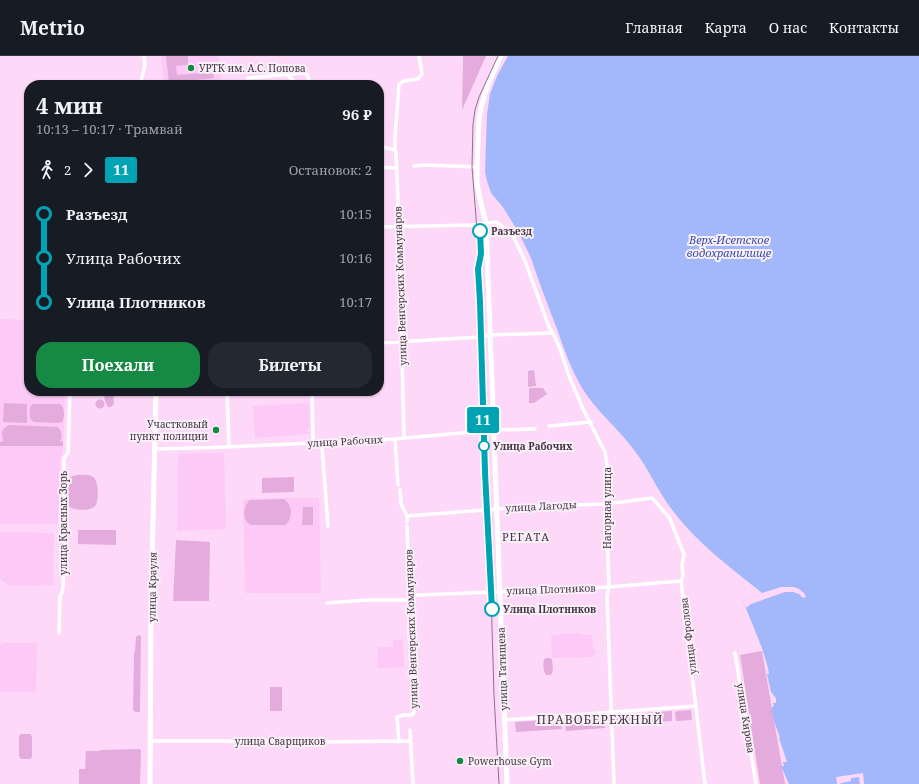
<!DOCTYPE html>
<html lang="ru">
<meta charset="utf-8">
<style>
body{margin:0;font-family:"Noto Serif",serif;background:#242831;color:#f1f3f6;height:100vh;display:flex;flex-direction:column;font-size:15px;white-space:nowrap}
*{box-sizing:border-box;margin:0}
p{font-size:13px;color:#9ea1a6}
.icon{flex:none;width:22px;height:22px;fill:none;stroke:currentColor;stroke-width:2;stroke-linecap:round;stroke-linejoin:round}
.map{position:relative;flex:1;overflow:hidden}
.sheet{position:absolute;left:24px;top:24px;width:360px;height:316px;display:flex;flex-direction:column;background:#171b24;border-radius:16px;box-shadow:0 1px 3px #0004}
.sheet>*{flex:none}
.badge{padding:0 8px;border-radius:3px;font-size:14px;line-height:26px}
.map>.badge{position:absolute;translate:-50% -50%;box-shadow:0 0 0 2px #fff}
.legs{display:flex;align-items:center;gap:6px;height:44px;padding:0 12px;font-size:13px}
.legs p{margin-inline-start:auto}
.headline{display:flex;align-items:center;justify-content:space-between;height:68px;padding:0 12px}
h1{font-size:22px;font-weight:700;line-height:30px}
.action{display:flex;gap:8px;margin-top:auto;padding:8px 12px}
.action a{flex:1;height:46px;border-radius:16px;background:#168a44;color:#fff;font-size:16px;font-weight:700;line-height:46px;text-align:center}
.action a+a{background:#242831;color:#f1f3f6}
ul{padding:0 12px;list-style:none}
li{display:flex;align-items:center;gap:14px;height:44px;font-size:15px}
li i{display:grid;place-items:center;width:6px;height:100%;margin:0 5px;background:currentColor}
li i::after{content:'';width:10px;height:10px;margin:-5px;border:3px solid;border-radius:50%;background:#171b24}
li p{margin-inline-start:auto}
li:first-child i{background:linear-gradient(#0000 50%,currentColor 0)}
li:last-child i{background:linear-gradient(currentColor 50%,#0000 0)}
header{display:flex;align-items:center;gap:24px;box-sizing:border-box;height:56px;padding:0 20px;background:#171b24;border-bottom:1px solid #363941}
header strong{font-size:19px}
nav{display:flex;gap:22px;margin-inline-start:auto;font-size:14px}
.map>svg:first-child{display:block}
.built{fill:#fdc9f7}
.green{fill:#e4acdd}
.water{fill:#a2b8fb}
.pier{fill:#fed8f9}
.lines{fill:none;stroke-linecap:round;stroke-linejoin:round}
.street{stroke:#fff;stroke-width:3.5}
.secondary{stroke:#fff;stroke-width:5}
.tram{stroke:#8d7389;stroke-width:1}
.line-1-casing{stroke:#fff;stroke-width:9}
.line-1{stroke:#00a3b4;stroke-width:6}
.poi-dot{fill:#168a44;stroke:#f9f0f8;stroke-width:1.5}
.stop-1-dot{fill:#fff;stroke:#00a3b4;stroke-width:2}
.labels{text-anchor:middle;stroke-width:4;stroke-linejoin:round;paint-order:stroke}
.poi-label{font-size:10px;fill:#463444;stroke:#f9f0f8;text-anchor:start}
.stop-label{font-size:10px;font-weight:bold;fill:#463444;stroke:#f9f0f8;text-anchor:start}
.street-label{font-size:10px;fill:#463444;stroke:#f9f0f8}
.water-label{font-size:11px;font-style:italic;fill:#374aa9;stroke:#f9f0f8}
.neighbourhood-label{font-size:11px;letter-spacing:1px;fill:#463444;stroke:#f9f0f8}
.quarter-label{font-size:12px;letter-spacing:1px;fill:#463444;stroke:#f9f0f8}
</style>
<header>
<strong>Metrio</strong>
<nav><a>Главная</a><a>Карта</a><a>О нас</a><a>Контакты</a></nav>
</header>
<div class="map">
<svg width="919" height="728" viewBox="0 0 919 728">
<rect width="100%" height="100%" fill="#fed8f9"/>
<path class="built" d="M161 0H219L221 24 172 29H164Z
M0 263 29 264V335H65L63 397 60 403 58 468H0Z
M309 347 310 371 308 373 309 378 255 382 253 350Z
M224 397 226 473 177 475 178 398Z
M284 442H319L321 537H245L243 444 248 443Z
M0 476 54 477 53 529 10 530 0 523Z
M581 577 582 579H592L593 592 596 594V596L594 598V601L552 602 551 579Z
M403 583 404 611 377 612 378 591H393V584Z
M3 587H37L36 636H0V589Z"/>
<path class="green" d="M166 0H188V9L176 10 177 19 213 16 214 22 169 27Z
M463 0H486L462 54 463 6Z
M534 314 536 330 528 331V315Z
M529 332H543L547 338 534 347H529Z
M105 335H111L113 337 114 348 111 351H108C105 347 103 340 105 335Z
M95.5 348a4.5 4.5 0 1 1 9 0a4.5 4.5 0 1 1-9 0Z
M4 347 27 348V367L3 366Z
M33 348H60C65 352 65 361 62 366L58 367 34 366C28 363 30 357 30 351Z
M10 369 58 371C62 376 63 380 60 385L63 386V390H0V386L4 385C0 379 2 371 10 369Z
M78 419C82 419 89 418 93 421 99 424 99 445 95 450 90 456 69 455 66 447 64 443 66 431 66 425L72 420Z
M294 421V436L262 437V422Z
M284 443C293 449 293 463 285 469H251C241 464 243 450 250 444Z
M303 451H313V469H302Z
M78 474H116V489L78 488Z
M176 484 210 486 209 545H173Z
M139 579 141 580 140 656H135L133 654 134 598 135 594 136 581Z
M762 595 785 728H760L740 599Z
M547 602H551C553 607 554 614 551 619H546C543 615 543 608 544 603Z
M270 631H282V655H270Z
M691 654 692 664 676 665 675 657 677 655Z
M672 655V665L645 667 644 657Z
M640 657 641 667 616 669V659Z
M604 660 605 672 566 675 565 662Z
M561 663 562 673 516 676 515 666Z
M21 678H30L32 680V701L30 703H21L19 700V680Z
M140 693 141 695 140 728H79V713H85L86 695H100L101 694Z"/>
<path class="water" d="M508 0H919V728H789L781 710H784L783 706H787L779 682H780C777 671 771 662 772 651L774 650 773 647H776V642L771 636 767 618H769L768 612 762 592 743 545 762 537C731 512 697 487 673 455 658 436 649 413 634 394 618 372 596 355 582 332 571 313 564 293 557 273 548 250 539 226 531 202L518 175 502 150 491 137 487 125 485 116 487 58 490 38 497 20Z"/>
<path class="pier" d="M781 531H794L799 533 804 537 806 541 803 542 799 538 793 536H785L751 548 746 552 743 545 762 537Z
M863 717 864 728H860L859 721 851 722V725L841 727 840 728H837L836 721Z"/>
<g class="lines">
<path class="street" d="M288 18V20L294 25 295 29
M248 22 302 17H305L308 20 310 29
M140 29 145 9 144 0
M379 90 395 94
M414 110 426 109 477 111
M379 111 396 112
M379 171 473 169 496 166 505 172 513 180 525 205 549 271 553 277 560 293 569 320 584 355 605 396 608 416 606 448 609 531 607 540 614 728
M379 287 481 281 490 279 553 277
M227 335 229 391
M312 335 313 386
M549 370 591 366
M404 382 399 170 396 97 395 94V82L399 28 404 25 418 23 422 18 419 0
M395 383 398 429
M321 386 322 390 328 470
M155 393 227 391 395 383 493 374 535 373
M400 434 401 448 407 460V466
M407 460 537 450 606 448 652 442 669 461 684 498 682 509 683 520 681 525 705 728
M327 547 367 544H410L415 539H420L609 531 681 525
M59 577 60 541 63 533 64 497V402L68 397 70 335
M735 597 756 728
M504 664 696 650
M410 674 413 728
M150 685H224L296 687 312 686 410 685
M399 686 397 661 404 659H412L414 656 409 576V527L407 470"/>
<path class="secondary" d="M501 0 488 28 481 51 479 63 477 111V128L480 143 486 167 507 728
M150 728 151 552 156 335"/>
<path class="tram" d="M498 0 479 41 475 54 473 68 472 111 476 161 480 246 485 415 491 538 494 639 499 728"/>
</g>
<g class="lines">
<defs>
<path id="line-1" d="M480 175 481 198 478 213 480 246 485 416 492 553"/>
</defs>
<use href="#line-1" class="line-1-casing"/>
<use href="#line-1" class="line-1"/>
</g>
<g class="poi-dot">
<circle cx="191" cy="12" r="4"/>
<circle cx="216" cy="374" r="4"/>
<circle cx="460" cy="705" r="4"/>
</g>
<g class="stop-1-dot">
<circle cx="480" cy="175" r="7"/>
<circle cx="484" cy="390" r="5"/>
<circle cx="492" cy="553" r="7"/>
</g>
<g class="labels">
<g class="poi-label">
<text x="199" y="16">УРТК им. А.С. Попова</text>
<text x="208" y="372" text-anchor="end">Участковый<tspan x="208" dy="12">пункт полиции</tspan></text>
<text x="468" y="709">Powerhouse Gym</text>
</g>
<g class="stop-label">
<text x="491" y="179">Разъезд</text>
<text x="493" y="394">Улица Рабочих</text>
<text x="503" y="557">Улица Плотников</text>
</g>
<g class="street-label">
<text transform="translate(400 230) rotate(-92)" y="4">улица Венгерских Коммунаров</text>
<text transform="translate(345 385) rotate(-3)" y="4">улица Рабочих</text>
<text transform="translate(541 450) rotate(-3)" y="4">улица Лагоды</text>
<text transform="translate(607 452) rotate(-90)" y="4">Нагорная улица</text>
<text transform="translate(63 467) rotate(-90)" y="4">улица Красных Зорь</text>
<text transform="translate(152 531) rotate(-89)" y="4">улица Крауля</text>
<text transform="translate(551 533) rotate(-2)" y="4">улица Плотников</text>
<text transform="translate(411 573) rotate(-92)" y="4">улица Венгерских Коммунаров</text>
<text transform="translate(688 580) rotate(-97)" y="4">улица Фролова</text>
<text transform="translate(502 613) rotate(-92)" y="4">улица Татищева</text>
<text transform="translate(746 662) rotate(81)" y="4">улица Кирова</text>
<text x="280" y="689">улица Сварщиков</text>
</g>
<g class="water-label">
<text x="729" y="188">Верх-Исетское<tspan x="729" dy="13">водохранилище</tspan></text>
</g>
<g class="neighbourhood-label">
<text x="526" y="485">РЕГАТА</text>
</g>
<g class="quarter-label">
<text x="600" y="668">ПРАВОБЕРЕЖНЫЙ</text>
</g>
</g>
</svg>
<b class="badge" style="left:483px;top:364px;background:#00a3b4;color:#fff">11</b>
<section class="sheet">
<div class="headline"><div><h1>4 мин</h1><p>10:13 – 10:17 · Трамвай</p></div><b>96 ₽</b></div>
<div class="legs"><svg class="icon" aria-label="walk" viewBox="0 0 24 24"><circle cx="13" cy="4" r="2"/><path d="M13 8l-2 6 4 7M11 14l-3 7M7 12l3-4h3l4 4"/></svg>2<svg class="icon" aria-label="forward" viewBox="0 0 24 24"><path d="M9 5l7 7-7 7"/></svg><b class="badge" style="background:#00a3b4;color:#fff">11</b><p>Остановок: 2</p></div>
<ul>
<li><i style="color:#00a3b4"></i><b>Разъезд</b><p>10:15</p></li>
<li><i style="color:#00a3b4"></i><span>Улица Рабочих</span><p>10:16</p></li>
<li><i style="color:#00a3b4"></i><b>Улица Плотников</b><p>10:17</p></li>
</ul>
<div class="action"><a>Поехали</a><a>Билеты</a></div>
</section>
</div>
